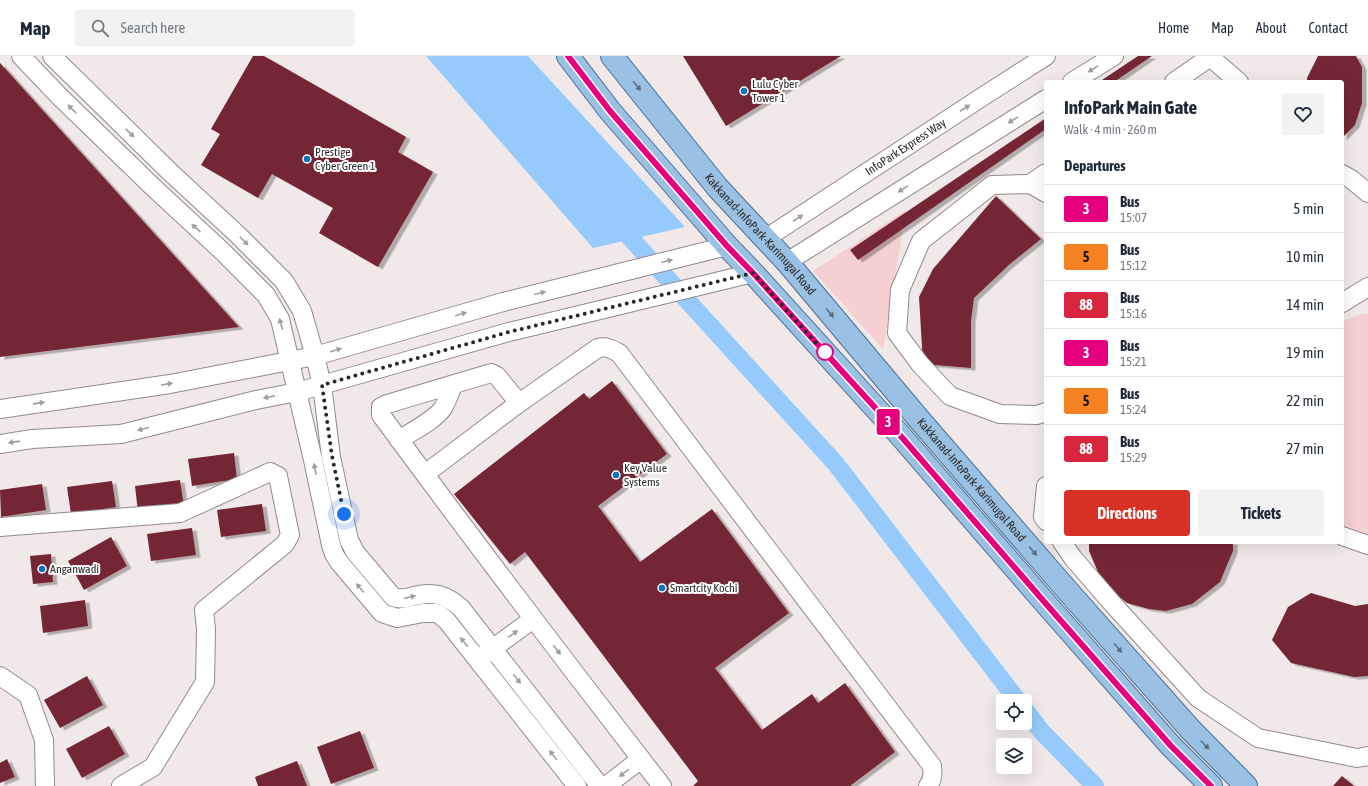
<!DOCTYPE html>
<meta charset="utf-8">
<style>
body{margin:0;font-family:"Asap Condensed",sans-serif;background:#f2f2f3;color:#1f2937;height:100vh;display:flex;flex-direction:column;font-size:15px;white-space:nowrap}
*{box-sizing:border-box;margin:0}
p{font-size:13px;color:#747a83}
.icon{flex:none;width:22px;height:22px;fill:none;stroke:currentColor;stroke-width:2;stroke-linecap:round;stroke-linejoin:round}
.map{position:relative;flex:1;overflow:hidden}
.drawer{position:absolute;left:1044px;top:24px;width:300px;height:464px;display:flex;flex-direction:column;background:#fff;border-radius:4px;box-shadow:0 4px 16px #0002}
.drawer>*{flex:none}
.badge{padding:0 8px;border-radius:3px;font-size:14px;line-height:26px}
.controls{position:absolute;left:996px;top:638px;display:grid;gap:8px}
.controls a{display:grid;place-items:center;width:36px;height:36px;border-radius:4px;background:#fff;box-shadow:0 4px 16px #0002;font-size:20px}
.you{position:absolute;width:20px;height:20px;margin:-10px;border:3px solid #fff;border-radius:50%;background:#1a73e8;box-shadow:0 0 0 6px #1a73e833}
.map>.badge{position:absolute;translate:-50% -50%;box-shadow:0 0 0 2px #fff}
h2{padding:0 20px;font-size:15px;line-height:36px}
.round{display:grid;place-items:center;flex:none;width:42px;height:42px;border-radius:4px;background:#f2f2f3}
.head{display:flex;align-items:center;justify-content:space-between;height:68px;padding:0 20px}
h1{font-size:19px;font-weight:700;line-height:30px}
.primary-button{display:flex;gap:8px;margin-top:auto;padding:8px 20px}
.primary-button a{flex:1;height:46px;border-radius:4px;background:#d93025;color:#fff;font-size:16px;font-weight:700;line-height:46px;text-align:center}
.primary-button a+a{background:#f2f2f3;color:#1f2937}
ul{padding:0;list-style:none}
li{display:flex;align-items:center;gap:12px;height:48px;padding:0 20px;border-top:1px solid #e0e1e3}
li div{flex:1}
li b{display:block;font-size:15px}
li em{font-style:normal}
li .badge{min-width:44px;font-weight:700;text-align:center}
header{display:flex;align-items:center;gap:24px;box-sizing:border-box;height:56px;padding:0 20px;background:#fff;border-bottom:1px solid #e0e1e3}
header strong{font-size:19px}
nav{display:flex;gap:22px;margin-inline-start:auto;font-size:14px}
.search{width:280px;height:36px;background:#f2f2f3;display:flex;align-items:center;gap:10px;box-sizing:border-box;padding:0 14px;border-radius:4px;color:#747a83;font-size:15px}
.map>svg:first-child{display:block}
.green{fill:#f5cfd1}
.water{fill:#95cafb}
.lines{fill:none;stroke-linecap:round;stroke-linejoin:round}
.canal{stroke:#95cafb;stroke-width:18}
.building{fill:#752634;filter:url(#shadow)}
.minor-casing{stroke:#928a8a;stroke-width:20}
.major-casing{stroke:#487095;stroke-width:24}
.minor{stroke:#fff;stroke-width:18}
.major{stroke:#9ac0e3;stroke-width:22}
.oneway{fill:#a09e9e}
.oneway2{fill:#5d6c7c}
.line-casing{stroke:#fff;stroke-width:9}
.line{stroke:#e6007e;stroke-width:6}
.walk{stroke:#2b2828;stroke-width:4;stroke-dasharray:0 7.2}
.poi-dot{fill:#0074be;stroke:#fff;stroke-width:1.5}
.stop-dot{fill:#fff;stroke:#e6007e;stroke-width:2}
.labels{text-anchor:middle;stroke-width:4;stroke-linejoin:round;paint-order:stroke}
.poi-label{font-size:12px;fill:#2b2828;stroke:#fff;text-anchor:start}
.street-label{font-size:12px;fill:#2b2828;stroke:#fff}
</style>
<header>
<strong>Map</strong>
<div class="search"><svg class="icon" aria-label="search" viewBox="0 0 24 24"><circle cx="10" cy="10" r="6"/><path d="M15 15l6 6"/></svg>Search here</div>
<nav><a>Home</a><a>Map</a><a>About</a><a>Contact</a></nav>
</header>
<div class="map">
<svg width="1368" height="730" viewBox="0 0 1368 730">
<defs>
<filter id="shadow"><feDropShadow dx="4.5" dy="2.5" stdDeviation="0" flood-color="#0004"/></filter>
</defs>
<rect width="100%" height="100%" fill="#f1e8e9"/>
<path class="green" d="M906 154 883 293 813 215Z
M1361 258H1368V485L1342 478V266Z"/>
<path class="water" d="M426 0H528L685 171 593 192Z"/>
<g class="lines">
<path class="canal" d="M615 165 836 408 1018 645
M1025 654 1041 675 1095 730"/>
</g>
<path class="building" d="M253 0H264L406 81 398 96 433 116 378 211 319 177 333 152 272 118 258 142 201 109 220 78 211 73Z
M683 0H841L726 70Z
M1138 0H1152L1114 26H1099Z
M1318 0H1356L1362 11V47L1355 69 1342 82V26H1307V22Z
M0 7 239 271 0 301Z
M1046 62V73L858 204 850 194Z
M996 140 1041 183 1010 208 974 242 971 265V312L923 308 919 241 933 213Z
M612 325 667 398 598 450 640 506 712 453 789 557 715 612 762 674 812 638 818 647 845 627 895 696 850 730H693L698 725 525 496 510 508 454 438 584 337 589 343Z
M234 397 237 423 192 430 188 403Z
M180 424 184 450 138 456 135 430Z
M112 425 116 451 71 458 67 431Z
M42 428 46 454 1 461 0 434Z
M262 448 266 475 221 481 217 454Z
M192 472 196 499 151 505 147 478Z
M111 481 127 510 84 534 68 505Z
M1089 486H1233V495L1220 526 1192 548 1166 555 1149 553 1127 547 1103 528 1089 495Z
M51 498 53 526 33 528 30 500Z
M1311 537 1355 550 1368 548V620L1354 621 1291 607 1272 584 1288 551Z
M85 544 88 570 43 577 40 550Z
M87 620 103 649 60 672 44 644Z
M109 670 125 698 82 722 66 693Z
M360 675 374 712 331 728 317 691Z
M7 703 15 721 0 727V707Z
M297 705 307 730H258L255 721Z
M1342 720 1354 730H1333Z"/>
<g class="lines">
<defs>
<g id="minor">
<path d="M21 0 60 41 154 132 222 195 266 239 280 263 313 404 331 489 334 498 339 506 382 557 397 562 423 557H436L440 559 447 565 577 730"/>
<path d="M52 0 169 115 237 178 284 225 302 255 315 300 322 329 331 401 349 484 355 496 393 541C400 544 407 542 414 540 434 535 446 539 461 552L600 730"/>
<path d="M1072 26 1114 0"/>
<path d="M1174 26 1210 1 1239 26"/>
<path d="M1342 118 1351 123 1368 137"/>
<path d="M1030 128 1046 117"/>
<path d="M1046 137 1030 128 992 129 921 185 900 234 897 277 920 308 950 340 1000 358 1037 359 1046 356"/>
<path id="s1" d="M765 183 982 41 1046 0"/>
<path d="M787 206 1046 43"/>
<path d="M1342 247 1368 231"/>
<path d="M0 353 170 328 315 300 503 246 727 190"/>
<path d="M399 384C412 375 434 365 443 352 447 345 450 337 453 329"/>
<path d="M0 388 32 383 121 378 256 344 297 336 509 276 753 217"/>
<path d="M425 418 519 347"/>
<path d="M1046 430 1043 461 1046 465"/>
<path d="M0 471 180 457 270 416 278 420 290 479 285 488 204 554 206 573 205 626 153 711 121 730"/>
<path d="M1342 480 1368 489"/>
<path d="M1062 486 1073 502 1111 546 1198 642 1258 682 1357 702 1368 700"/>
<path d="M484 599 533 563"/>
<path d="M0 620 28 639 44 684 45 730"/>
<path d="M606 730 641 703"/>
<path d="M662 730C567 608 473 484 381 359V351L387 348 491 317 497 320 519 347 598 292C606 290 612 293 619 297L932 710C933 717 933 724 928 730"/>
</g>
<g id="major">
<path d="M568 0 610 55 727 190 753 217 899 378 1047 549 1171 690 1211 730"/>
<path id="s2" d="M612 0 717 131 787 206 918 362 1066 533 1190 673 1246 730"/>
</g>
</defs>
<use href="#minor" class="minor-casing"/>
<use href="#major" class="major-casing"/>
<use href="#minor" class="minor"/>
<use href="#major" class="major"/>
</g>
<defs><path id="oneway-solid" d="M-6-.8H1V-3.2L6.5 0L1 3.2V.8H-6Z"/></defs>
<g class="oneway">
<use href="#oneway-solid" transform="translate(1093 13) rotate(148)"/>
<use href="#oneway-solid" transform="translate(965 52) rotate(-33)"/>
<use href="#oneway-solid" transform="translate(72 53) rotate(-136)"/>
<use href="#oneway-solid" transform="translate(1013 64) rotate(148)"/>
<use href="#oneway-solid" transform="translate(130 77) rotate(44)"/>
<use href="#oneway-solid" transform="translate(903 133) rotate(148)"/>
<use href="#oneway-solid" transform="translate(798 162) rotate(-33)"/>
<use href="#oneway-solid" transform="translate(196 172) rotate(-138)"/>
<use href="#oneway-solid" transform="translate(244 185) rotate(45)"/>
<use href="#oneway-solid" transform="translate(667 205) rotate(-14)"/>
<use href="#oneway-solid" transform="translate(540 237) rotate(-14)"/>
<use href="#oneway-solid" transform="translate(461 258) rotate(-16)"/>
<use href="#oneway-solid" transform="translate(281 268) rotate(-105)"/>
<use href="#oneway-solid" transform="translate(336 294) rotate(-16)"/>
<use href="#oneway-solid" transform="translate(167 328) rotate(-9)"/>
<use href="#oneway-solid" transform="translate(269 341) rotate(169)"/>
<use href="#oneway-solid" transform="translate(39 347) rotate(-8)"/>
<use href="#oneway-solid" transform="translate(143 373) rotate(166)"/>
<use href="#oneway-solid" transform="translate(14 386) rotate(172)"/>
<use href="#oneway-solid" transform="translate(315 413) rotate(-101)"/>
<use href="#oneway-solid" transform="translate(360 532) rotate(-130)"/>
<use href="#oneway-solid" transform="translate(410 541) rotate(-13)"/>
<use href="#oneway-solid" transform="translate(513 578) rotate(-35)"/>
<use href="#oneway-solid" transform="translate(464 586) rotate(-129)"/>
<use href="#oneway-solid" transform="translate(557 594) rotate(52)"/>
<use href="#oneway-solid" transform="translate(517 623) rotate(52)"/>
<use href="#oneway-solid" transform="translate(553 699) rotate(-128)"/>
<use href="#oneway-solid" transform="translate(624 717) rotate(143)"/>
</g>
<g class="oneway2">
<use href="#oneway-solid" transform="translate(637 30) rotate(51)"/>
<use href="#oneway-solid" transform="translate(830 257) rotate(50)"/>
<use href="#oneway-solid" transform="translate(1033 495) rotate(49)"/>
<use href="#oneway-solid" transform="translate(1118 592) rotate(49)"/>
<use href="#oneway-solid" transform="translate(1205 689) rotate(45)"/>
</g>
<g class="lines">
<defs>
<path id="line" d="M568 0 610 55 727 190 753 217 899 378 1047 549 1171 690 1211 730"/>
</defs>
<use href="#line" class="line-casing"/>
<use href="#line" class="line"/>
<path class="walk" d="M344 458 332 400 322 329 509 276 753 217 826 298 825 296"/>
</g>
<g class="poi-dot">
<circle cx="744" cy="35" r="4"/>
<circle cx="307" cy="103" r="4"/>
<circle cx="616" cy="419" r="4"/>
<circle cx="42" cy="513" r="4"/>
<circle cx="662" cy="532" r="4"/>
</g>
<circle class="stop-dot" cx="825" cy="296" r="8"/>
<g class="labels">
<g class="poi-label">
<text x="752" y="32">Lulu Cyber<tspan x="752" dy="14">Tower 1</tspan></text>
<text x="315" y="100">Prestige<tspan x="315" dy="14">Cyber Green 1</tspan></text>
<text x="624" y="416">Key Value<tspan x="624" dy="14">Systems</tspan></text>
<text x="50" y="517">Anganwadi</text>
<text x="670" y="536">Smartcity Kochi</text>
</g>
<g class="street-label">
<text dy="4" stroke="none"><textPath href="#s1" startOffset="168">InfoPark Express Way</textPath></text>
<text dy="4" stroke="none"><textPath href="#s2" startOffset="232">Kakkanad-InfoPark-Karimugal Road</textPath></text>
<text dy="4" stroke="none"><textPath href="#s2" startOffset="556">Kakkanad-InfoPark-Karimugal Road</textPath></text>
</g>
</g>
</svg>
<div class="controls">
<a><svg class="icon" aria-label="locate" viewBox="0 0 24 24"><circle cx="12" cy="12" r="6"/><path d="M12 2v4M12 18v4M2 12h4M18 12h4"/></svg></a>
<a><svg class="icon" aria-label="layers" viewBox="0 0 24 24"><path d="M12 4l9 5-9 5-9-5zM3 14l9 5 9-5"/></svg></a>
</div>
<div class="you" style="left:344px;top:458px"></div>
<b class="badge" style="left:888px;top:366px;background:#e6007e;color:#fff">3</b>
<section class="drawer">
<div class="head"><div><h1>InfoPark Main Gate</h1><p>Walk · 4 min · 260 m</p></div><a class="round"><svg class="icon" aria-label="heart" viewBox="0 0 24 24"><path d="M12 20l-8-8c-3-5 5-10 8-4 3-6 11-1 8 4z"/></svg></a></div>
<h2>Departures</h2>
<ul>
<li><span class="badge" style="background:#e6007e;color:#fff">3</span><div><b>Bus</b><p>15:07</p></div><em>5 min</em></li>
<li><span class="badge" style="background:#f58220;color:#111">5</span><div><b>Bus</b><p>15:12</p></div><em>10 min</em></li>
<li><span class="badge" style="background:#d7263d;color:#fff">88</span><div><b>Bus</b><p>15:16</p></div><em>14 min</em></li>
<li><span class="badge" style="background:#e6007e;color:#fff">3</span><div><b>Bus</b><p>15:21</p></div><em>19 min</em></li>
<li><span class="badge" style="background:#f58220;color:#111">5</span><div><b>Bus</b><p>15:24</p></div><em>22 min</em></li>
<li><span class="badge" style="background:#d7263d;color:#fff">88</span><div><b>Bus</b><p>15:29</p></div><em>27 min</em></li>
</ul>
<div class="primary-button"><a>Directions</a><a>Tickets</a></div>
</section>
</div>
